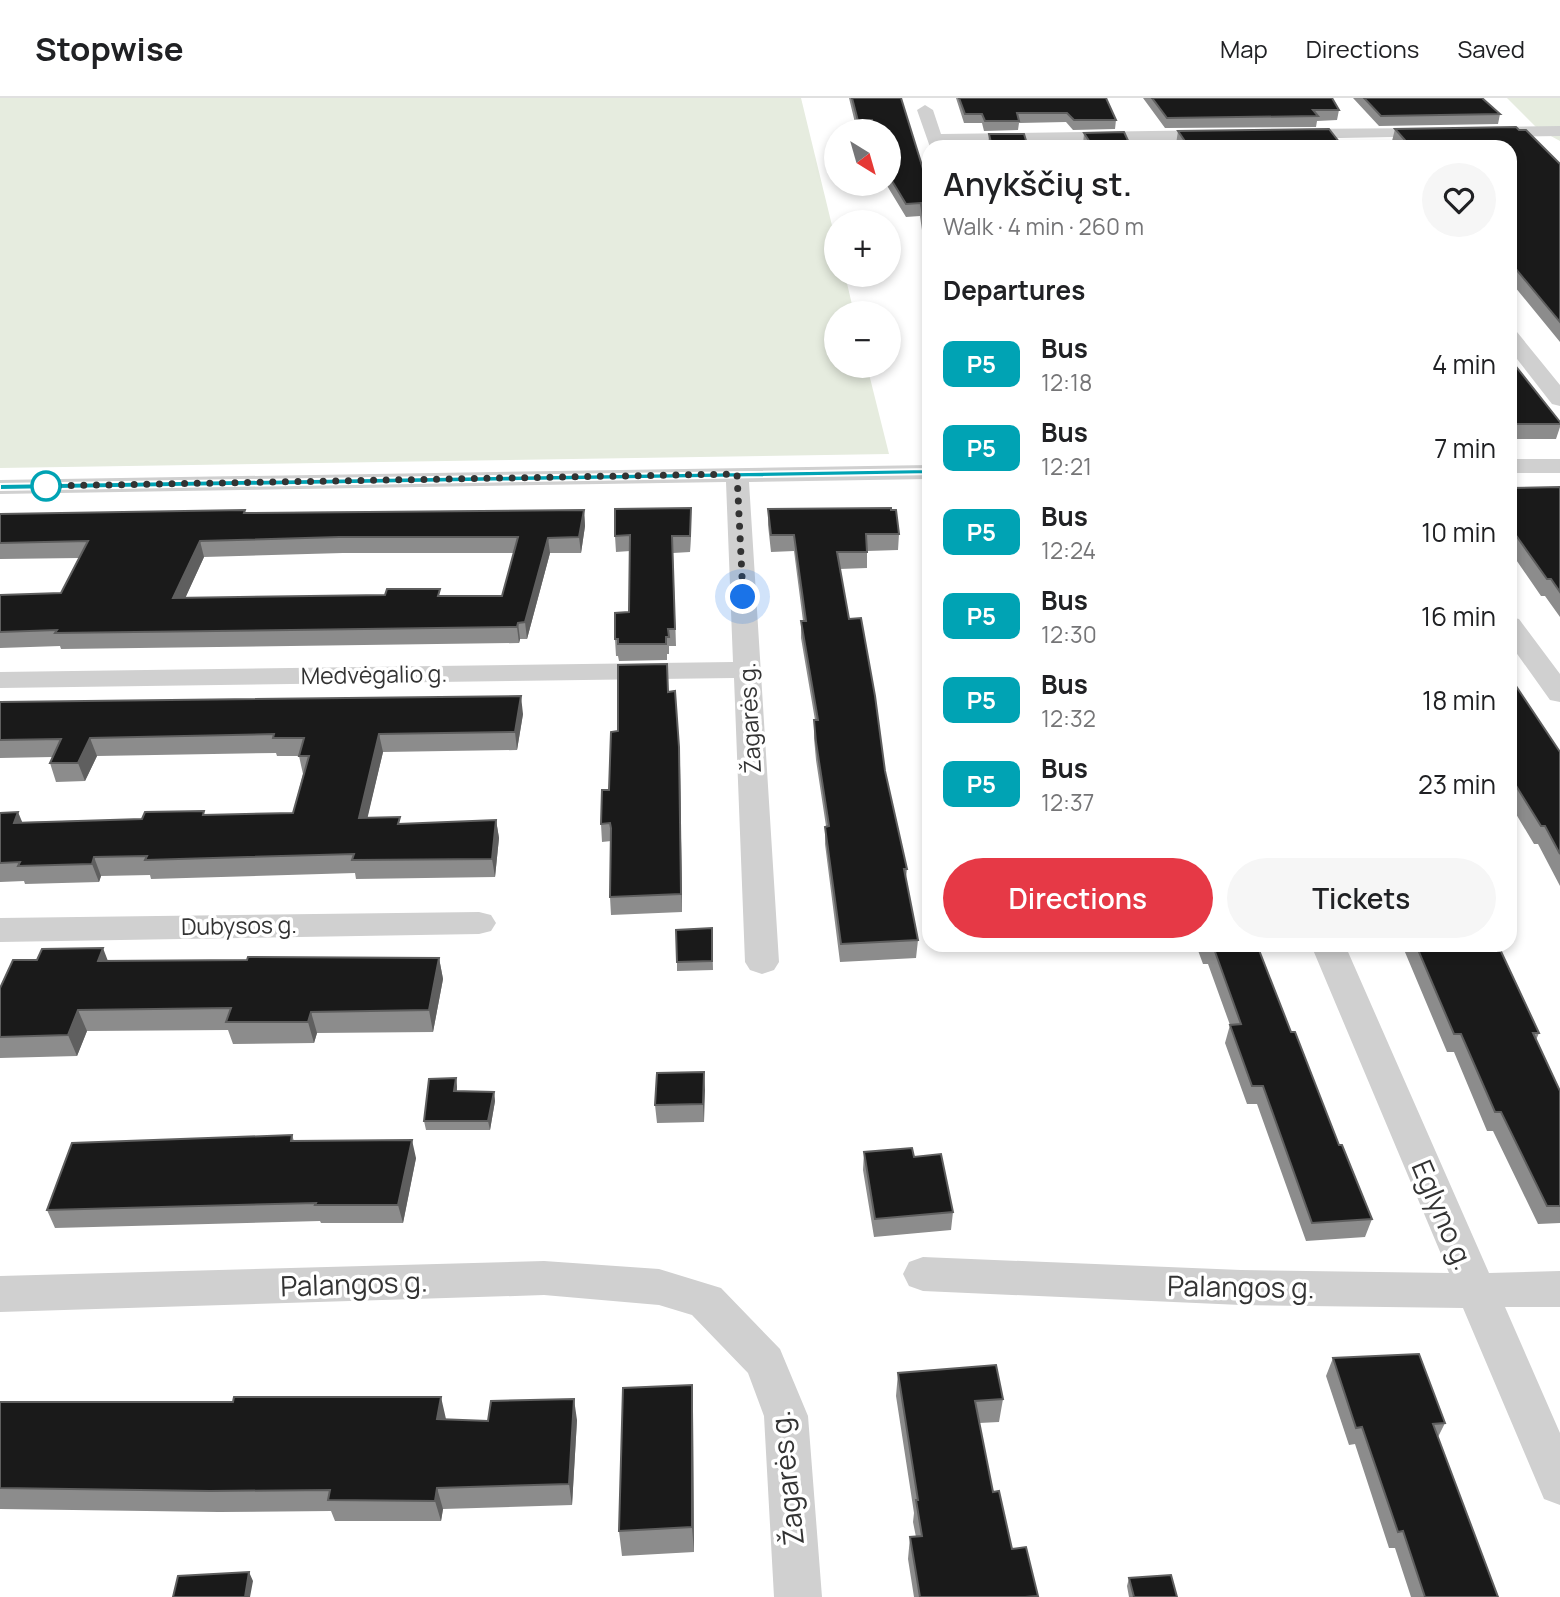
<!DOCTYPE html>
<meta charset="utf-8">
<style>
body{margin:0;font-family:Manrope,sans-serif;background:#f6f6f6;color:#202124;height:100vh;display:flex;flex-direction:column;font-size:26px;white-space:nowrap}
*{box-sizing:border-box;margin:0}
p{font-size:23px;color:#757577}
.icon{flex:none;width:38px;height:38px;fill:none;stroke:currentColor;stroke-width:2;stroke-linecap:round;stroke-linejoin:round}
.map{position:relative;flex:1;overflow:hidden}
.sheet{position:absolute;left:922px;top:42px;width:595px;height:812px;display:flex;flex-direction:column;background:#fff;border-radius:21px;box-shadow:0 4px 10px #0003}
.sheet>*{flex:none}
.badge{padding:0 14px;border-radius:10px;font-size:24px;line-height:46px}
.needle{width:46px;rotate:143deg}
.controls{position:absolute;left:824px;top:21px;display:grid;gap:14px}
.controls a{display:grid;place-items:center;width:77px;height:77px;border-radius:50%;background:#fff;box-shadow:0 4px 10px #0003;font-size:35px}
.you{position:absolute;width:35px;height:35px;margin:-18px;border:5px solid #fff;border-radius:50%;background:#1a73e8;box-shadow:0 0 0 10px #1a73e833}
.map>.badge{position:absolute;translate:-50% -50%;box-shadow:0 0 0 4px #fff}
h2{padding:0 21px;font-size:26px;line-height:63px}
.round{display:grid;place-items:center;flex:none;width:74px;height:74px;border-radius:37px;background:#f6f6f6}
.headline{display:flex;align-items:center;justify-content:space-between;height:119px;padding:0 21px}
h1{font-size:33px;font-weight:600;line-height:52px}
.primary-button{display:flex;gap:14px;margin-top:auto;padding:14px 21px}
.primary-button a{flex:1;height:80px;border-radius:42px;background:#e63946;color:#fff;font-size:28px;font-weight:600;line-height:80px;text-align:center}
.primary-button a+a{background:#f6f6f6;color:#202124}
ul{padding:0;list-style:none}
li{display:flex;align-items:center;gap:21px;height:84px;padding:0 21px}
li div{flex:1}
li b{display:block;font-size:26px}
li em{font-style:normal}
li .badge{min-width:77px;font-weight:700;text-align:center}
header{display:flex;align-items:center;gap:42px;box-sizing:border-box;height:98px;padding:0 35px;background:#fff;border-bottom:2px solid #e0e0e0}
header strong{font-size:33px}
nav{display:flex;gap:38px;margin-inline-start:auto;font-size:24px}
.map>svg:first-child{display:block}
.green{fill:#e6ecdf}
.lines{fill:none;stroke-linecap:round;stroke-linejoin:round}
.street{fill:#d0d0d0;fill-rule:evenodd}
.wall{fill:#8c8c8c;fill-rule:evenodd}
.shaded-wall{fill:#5f5f5f}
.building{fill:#1a1a1a;stroke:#5f5f5f;stroke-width:2;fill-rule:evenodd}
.line{fill:#00a3b4;stroke:#fff;stroke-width:2}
.walk{stroke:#333;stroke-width:7;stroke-dasharray:0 12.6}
.stop-dot{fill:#fff;stroke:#00a3b4;stroke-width:3.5}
.labels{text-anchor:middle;stroke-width:7;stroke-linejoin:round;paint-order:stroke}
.street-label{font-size:23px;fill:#333;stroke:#fff}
.near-street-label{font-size:28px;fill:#333;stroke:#fff}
</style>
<header>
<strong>Stopwise</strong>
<nav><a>Map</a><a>Directions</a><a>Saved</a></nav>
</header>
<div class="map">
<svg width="1560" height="1499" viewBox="0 0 1560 1499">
<rect width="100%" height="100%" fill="#fff"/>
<path class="green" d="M0 0H801L836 144V177H845L854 215H836V268H867L889 356 0 370Z
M1507 0H1560V43L1538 31Z"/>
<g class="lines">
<path class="street" d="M925 7 933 12 941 36 1219 32 1227 37 1219 42 945 46 946 49H930L917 12Z
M1560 28V38L1484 39 1476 34 1484 29Z
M1436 30 1442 32 1444 35 1442 38 1288 41 1280 36 1288 31Z
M1510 232 1517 234 1560 287V308L1552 306 1510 252Z
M1510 361H1560V375H1510Z
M929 367V381L749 384 779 864 774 872 762 876 750 872 745 864 734 580 0 590V574L733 564 726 384 0 396V382Z
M1510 519 1519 521 1560 576V604L1550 602 1510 546Z
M479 814 491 817 496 825 491 833 479 836 0 844V820Z
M1311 847H1345L1489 1175 1560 1173V1209H1505L1560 1335V1407L1544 1401 1463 1210 1241 1207 923 1193 909 1188 903 1176 909 1164 923 1159 1241 1172 1449 1175Z
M544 1163 659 1171 721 1190 780 1251 808 1318 822 1499H774L764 1318 748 1275 692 1217 659 1207 544 1197 0 1214V1178Z"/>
</g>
<path class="wall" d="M849 0H901L924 74 929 73V181L920 118 906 119 886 86H889V33H857Z
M956 0H1106L1116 22 1115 31 1073 32 1066 24 1019 25 1018 32 984 33 982 25H964Z
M1143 0H1332L1339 12 1337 22 1317 23 1316 29 1165 30Z
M1353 0H1482L1500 16 1498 26 1379 28Z
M1516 29 1519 32H1526L1560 66V244L1510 183V49H1397L1392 43 1395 31Z
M1178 33 1343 49H1178L1176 46Z
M1084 35 1131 49H1084L1083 47Z
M989 36 1028 49H988Z
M1510 261 1560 324V329L1556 341H1510Z
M1560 389V519L1545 498H1541L1510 453V390Z
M768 411 899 436 898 452 867 453V470L840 471 849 521 907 771 906 780 918 842 916 860 840 864 825 746V729L826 728 816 662 814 640V622H815L801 540V523H803L794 453 771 454 768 427Z
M584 412 585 428 581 455H550L527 541H520L519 545 61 551 60 548 0 550V497L61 495 79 460 0 461V416ZM343 455H514L502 498 185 500 204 459Z
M691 426 690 454 673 455 676 548H669V556H667V562L619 563 618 558H616L615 541 629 514 630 453 616 454 615 438Z
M1510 579 1560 654V788L1538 746H1534L1510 706Z
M668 594 680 667 682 814 611 817 610 799 611 743 602 744 601 726 609 692Z
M0 604 523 616 517 652 383 654 367 720 401 726 496 722 499 740 495 779 356 781 355 775 151 781 150 777 101 778 99 784 25 786 24 783 0 784V715L22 724 142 721 205 717 293 715 303 676 299 658H277L276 655 97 658 85 683 56 684 50 665 52 659 0 660Z
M712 830 713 872 677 873V864Z
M1196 847H1261L1259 853 1291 934 1339 1047 1372 1121 1365 1139 1306 1143 1257 1006H1247L1225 945 1230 927 1208 866H1203Z
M1402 847H1498L1539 935 1536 942 1560 993V1125L1538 1126 1493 1033H1487L1454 954H1447Z
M439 860 443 881 433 934 317 935 314 945 233 946 228 932 87 933 77 958 0 960V890L108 863Z
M704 974V1024L657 1025 655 1007Z
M456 980 457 989V993L494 994 495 1003 490 1032H426L424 1023Z
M292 1037 294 1043 416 1060 403 1125H321L320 1123 55 1130 47 1112Z
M864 1054 914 1059 953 1114 951 1132 874 1139 863 1072Z
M1333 1260 1445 1325 1438 1339 1498 1499H1411L1395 1450H1389L1355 1346 1349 1347 1326 1278Z
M898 1275 1003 1301 999 1324 979 1325 993 1394 1012 1451 1038 1498 1037 1499H914L908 1461 910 1439H916L913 1424 914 1415 896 1298Z
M0 1304 488 1323 577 1322 572 1407 443 1411 441 1423H335L331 1413 219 1414 0 1411Z
M693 1313 694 1454 622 1458 619 1433Z
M1129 1480 1177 1499H1129L1127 1488Z"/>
<path class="shaded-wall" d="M691 410V426L690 454V438Z
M584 412 585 428 581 455 579 439Z
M548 440 550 455 527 541 525 524Z
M200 443 204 459 178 516 173 500Z
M518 525 520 541 519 545 517 529Z
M521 598 523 616 517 652 515 634Z
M379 636 383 654 363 739 359 720Z
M90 640 97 658 85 683 78 665Z
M679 649 680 667 682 814 681 796Z
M18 714 26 733 14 725Z
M496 722 499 740 495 779 492 761Z
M94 759 101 778 99 784 92 766Z
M103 850 111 871 98 863Z
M439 860 443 881 433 934 429 912Z
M78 912 87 933 77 958 68 937Z
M311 914 317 935 314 945 308 924Z
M704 974 705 992 704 1024 703 1006Z
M456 980 457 989 456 1002 454 993Z
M494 994 495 1003 490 1032 488 1023Z
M412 1042 416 1060 403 1125 398 1107Z
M692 1287 693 1313 694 1454 692 1429Z
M441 1299 446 1321H437Z
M574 1301 577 1322 572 1407 569 1386Z
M437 1390 443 1411 441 1423 435 1403Z
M249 1474 253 1483 250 1499H245Z"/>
<path class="building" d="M852 0H901L924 74 929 73V163L921 105 906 106 889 78V33H875L872 22 858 23Z
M959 0H1106L1116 22H1074L1067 15H1017L1019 23H985L982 16H965Z
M1152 0H1332L1339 12H1313L1318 18 1167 20Z
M1364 0H1482L1500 16 1381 18Z
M1516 29 1519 32H1526L1560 66V224L1510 164V49H1411L1395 31Z
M1329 31 1343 49H1189L1178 33Z
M1124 34 1131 49H1093L1084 35Z
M989 36H1024L1028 49H992Z
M1510 261 1560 324V326H1510Z
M1560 389V494L1551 481H1547L1510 429V390Z
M691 410 690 438H672L675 531H668L669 539H666V546H618V541H615V515L629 514 630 437 615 438V411Z
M891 410V412H896L899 436H866L867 454H837L849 521 861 520 875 598 885 673 907 771H904L918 842 841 846 825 729 829 728 816 644 814 622H818L801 523H806L794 437H771L768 411Z
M245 412 244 415 584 412 579 439 548 440 525 524 518 525 517 529 55 535 57 532 0 534V497L61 495 88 443 0 445V416ZM339 439H518L502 498H438L440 491H387L385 497 173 500 200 443Z
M667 566 668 594 675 593 679 649 681 796 610 799 611 730 610 725 601 726 602 692H609L611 634 618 633V567Z
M1510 579 1560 654V756L1545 728H1541L1510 678Z
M521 598 515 634 379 636 359 720 400 719 398 726 496 722 492 761 352 762 354 756 145 762 147 758 94 759 92 766 18 768 20 764 0 765V715L18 714 14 725 142 721 145 714 204 713 203 717 293 715 309 658H299L304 640H273L274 636 90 640 78 665H50L61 641 0 642V604Z
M712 830V863L677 864 676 832Z
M1206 847H1257L1291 934H1295L1339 1047H1342L1372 1121 1312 1125 1263 988H1252L1230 927 1241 926 1213 848 1207 849Z
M1416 847H1498L1539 935H1533L1560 993V1108H1547L1501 1014H1495L1461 936H1454Z
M103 850 98 863 247 862 248 859 439 860 429 912 311 914 308 924H226L231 910 78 912 68 937 0 939V890L13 862H37L42 851Z
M704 974 703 1006 655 1007 657 975Z
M456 980 454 993 494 994 488 1023H424L429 981Z
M292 1037 291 1043 412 1042 398 1107H315L316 1105 47 1112 72 1045Z
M912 1050 914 1059 941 1056 953 1114 875 1121 864 1054Z
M1419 1256 1445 1325 1433 1326 1498 1499H1425L1403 1433 1398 1434 1362 1329 1356 1330 1333 1260Z
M996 1267 1003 1301 975 1303 993 1394 999 1393 1012 1451 1026 1449 1038 1498 1025 1499H920L910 1439 922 1438 916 1402H918L898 1275Z
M692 1287V1429L619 1433 623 1290Z
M234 1299H441L437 1321 488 1323 491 1303 574 1301 569 1386 437 1390 435 1403 328 1402 330 1392 210 1393 0 1390V1304H233Z
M249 1474 245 1499H173L178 1478Z
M1171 1477 1177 1499H1134L1129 1480Z"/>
<path class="line" d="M929 371 934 374 933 376 0 392V386Z"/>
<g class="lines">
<path class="walk" d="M46 388 737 376 743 499"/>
</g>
<circle class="stop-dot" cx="46" cy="388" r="14"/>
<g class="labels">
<g class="street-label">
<text transform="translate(374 577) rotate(-1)" y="8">Medvėgalio g.</text>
<text transform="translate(750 620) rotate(-93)" y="8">Žagarės g.</text>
<text transform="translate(239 828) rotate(-1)" y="8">Dubysos g.</text>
</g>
<g class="near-street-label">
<text transform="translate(1443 1117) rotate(67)" y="10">Eglyno g.</text>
<text transform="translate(354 1186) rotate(-2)" y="10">Palangos g.</text>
<text transform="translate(1241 1189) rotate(1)" y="10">Palangos g.</text>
<text transform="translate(787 1380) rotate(-96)" y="10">Žagarės g.</text>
</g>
</g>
</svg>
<div class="controls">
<a><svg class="needle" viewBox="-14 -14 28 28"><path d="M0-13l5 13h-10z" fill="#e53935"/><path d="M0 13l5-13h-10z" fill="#757577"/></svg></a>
<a>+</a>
<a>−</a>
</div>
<div class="you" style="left:743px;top:499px"></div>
<section class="sheet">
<div class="headline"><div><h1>Anykščių st.</h1><p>Walk · 4 min · 260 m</p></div><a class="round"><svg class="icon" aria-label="heart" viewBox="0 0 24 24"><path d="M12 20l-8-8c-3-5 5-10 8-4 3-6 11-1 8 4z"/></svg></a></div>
<h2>Departures</h2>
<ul>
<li><span class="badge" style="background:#00a3b4;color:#fff">P5</span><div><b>Bus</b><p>12:18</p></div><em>4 min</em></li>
<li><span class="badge" style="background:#00a3b4;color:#fff">P5</span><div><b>Bus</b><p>12:21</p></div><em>7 min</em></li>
<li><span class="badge" style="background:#00a3b4;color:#fff">P5</span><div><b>Bus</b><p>12:24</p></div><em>10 min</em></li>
<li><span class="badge" style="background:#00a3b4;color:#fff">P5</span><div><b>Bus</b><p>12:30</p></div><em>16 min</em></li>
<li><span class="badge" style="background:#00a3b4;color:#fff">P5</span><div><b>Bus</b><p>12:32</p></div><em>18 min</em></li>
<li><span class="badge" style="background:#00a3b4;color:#fff">P5</span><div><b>Bus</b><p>12:37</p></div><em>23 min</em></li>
</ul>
<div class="primary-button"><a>Directions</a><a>Tickets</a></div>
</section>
</div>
